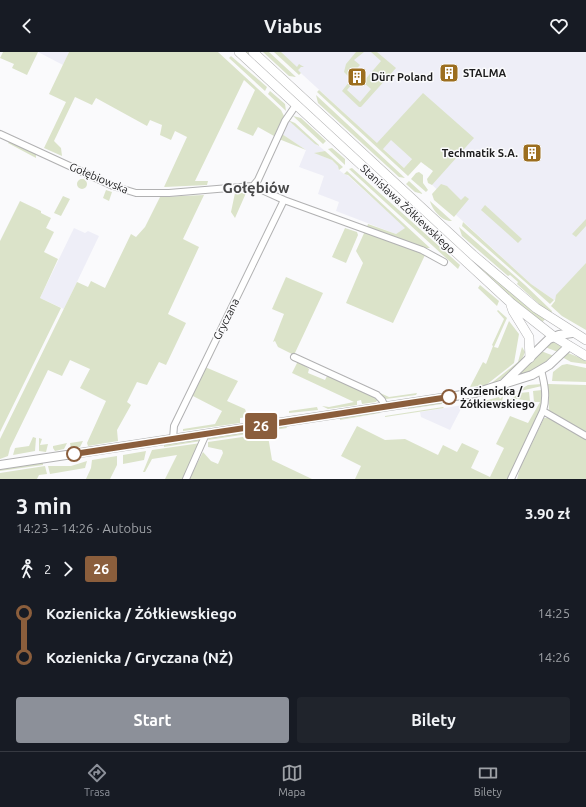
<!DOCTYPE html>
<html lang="pl">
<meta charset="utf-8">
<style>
body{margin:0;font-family:Ubuntu,sans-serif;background:#20242c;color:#f1f3f6;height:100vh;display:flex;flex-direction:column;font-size:15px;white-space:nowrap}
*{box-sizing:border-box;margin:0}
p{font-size:13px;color:#9ea1a6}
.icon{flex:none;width:22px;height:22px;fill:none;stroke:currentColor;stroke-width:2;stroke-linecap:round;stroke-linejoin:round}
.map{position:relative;height:427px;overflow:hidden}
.sheet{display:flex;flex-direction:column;background:#171b24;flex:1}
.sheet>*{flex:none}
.badge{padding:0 8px;border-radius:3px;font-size:14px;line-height:26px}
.map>.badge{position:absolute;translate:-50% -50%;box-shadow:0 0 0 2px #fff}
.legs{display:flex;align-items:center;gap:6px;height:44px;padding:0 16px;font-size:13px}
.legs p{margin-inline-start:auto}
.summary{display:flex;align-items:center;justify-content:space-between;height:68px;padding:0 16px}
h1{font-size:22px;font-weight:700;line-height:30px}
.cta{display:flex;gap:8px;margin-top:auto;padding:8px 16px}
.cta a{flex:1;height:46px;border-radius:4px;background:#8c9099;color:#fff;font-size:16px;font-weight:700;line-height:46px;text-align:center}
.cta a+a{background:#20242c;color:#f1f3f6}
ul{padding:0 16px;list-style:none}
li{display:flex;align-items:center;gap:14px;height:44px;font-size:15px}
li i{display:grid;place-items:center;width:6px;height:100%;margin:0 5px;background:currentColor}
li i::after{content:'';width:10px;height:10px;margin:-5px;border:3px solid;border-radius:50%;background:#171b24}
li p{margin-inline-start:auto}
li:first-child i{background:linear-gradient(#0000 50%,currentColor 0)}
li:last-child i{background:linear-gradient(currentColor 50%,#0000 0)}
header{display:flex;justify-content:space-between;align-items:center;height:52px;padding:0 16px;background:#171b24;font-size:18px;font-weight:700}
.tab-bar{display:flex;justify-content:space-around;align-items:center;height:56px;border-top:1px solid #363941;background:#171b24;font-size:11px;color:#9ea1a6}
.tab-bar a{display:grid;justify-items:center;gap:2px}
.tab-bar .on{color:#8c9099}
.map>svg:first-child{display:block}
.built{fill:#eeeef7}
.green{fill:#dbe3c9;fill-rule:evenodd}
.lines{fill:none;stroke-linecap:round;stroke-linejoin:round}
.street-casing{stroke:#b1b1b2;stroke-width:8}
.secondary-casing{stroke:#b1b1b2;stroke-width:10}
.primary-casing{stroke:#b1b1b2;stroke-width:10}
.street{stroke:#fff;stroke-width:6}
.secondary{stroke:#fff;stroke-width:8}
.primary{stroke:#fff;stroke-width:9}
.line-1-casing{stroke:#fff;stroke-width:9}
.line-1{stroke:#8b5e3c;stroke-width:6}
.stop-1-dot{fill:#fff;stroke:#8b5e3c;stroke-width:2}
.labels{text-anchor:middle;stroke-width:3;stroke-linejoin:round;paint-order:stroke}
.poi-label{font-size:11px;font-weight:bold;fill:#1d1d1e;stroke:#fafafc;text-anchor:start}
.street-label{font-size:11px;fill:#1d1d1e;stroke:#fafafc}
.stop-label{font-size:11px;font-weight:bold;fill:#1d1d1e;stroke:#fafafc;text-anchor:start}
.district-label{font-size:15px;font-weight:bold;fill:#49494a;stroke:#fafafc}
</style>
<header><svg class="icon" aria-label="back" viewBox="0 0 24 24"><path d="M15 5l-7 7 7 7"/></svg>Viabus<svg class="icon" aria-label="heart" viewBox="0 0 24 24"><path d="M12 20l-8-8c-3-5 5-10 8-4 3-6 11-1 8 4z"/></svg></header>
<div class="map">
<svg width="586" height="427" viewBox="0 0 586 427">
<rect width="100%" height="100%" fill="#fafafc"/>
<path class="built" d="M38 0H69L63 13Z
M278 0H586V270L531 232 455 162 459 158 429 130 438 120 417 101 404 116Z
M288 68 325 99 315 101 332 108 339 115V118L344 122 347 123 406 176 396 182 336 159 339 150 318 142 324 124 299 115 306 98 282 82Z
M74 176 85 181 88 179 99 184 64 257 40 246Z
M463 353 450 378 421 365 420 360Z"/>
<path class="green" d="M3 0H38L27 23 12 16 14 12 0 6Z
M69 0H218L281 58 284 64 274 84 258 75 253 84 237 77 255 38 244 28 195 129H208L207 133 164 135 187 85 175 79 171 88 160 83 162 73 150 68 147 74 96 46 92 53 75 45 54 89 61 96 62 104 44 96 66 50 49 42Z
M244 0H248L336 81 545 267 541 272 524 258Z
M263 0H269L296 25 289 24Z
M274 0H281L297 15 299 12 304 15H301L298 18 301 21 299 23Z
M356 0H364L354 8 360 13 349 25 344 20 346 12Z
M371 0H377L396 16 361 55H359L342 39 349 30 352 32 347 38 360 50 371 37 363 30 381 9Z
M231 4 267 35 265 39 229 6Z
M319 38 377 91 423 41 474 86 432 133 428 131 427 127 433 119 421 110 408 124 317 40ZM391 88 412 107 404 116 383 97Z
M270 39 285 52 286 59 268 42Z
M316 43 405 126 399 125 318 51Z
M293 64 301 66 326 89 323 92Z
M288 68 295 71 320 94 315 92Z
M282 82 306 98 279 87Z
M9 90 36 102V106L8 91Z
M332 96 345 107V113L328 97Z
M325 99 343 115 339 118 338 114 332 108 314 101Z
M352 116 460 213 458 217 349 117Z
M347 119 430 196H423L367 175 368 172 396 182 405 176 348 123 344 122Z
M416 121 419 120 423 123V131L428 138 426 140 411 127Z
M77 132a5 5 0 1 1 10 0a5 5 0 1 1-10 0Z
M409 129 423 142 415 140 406 132Z
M441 132 447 134 461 148 465 144 469 147 454 165 434 148 432 142Z
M106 138 112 140 109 149 103 146Z
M235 141H246L235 166 231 160Z
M204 143 183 187 199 195 168 262 186 271 166 313 159 310 147 333 137 330 127 350 131 353 117 378 118 389 88 394 87 391 106 349 80 336 90 317 70 308 62 324 48 318 10 396 8 404 0 407V387L77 230 88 235 91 229 105 236 131 182 136 185 145 175 160 145Z
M63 144 70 147 61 164 54 161Z
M20 149 41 159V161L51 166 46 176 54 180 44 200 58 207 40 246 61 256 0 380V189Z
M430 149 452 169C443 170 432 158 430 149Z
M485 153 522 187 518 191 481 158Z
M586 167V174L576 185 572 182Z
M463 170 531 232 554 248 550 252 462 174Z
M459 175 525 233 552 259 551 263 517 232 518 230 510 223 508 224 462 184Z
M345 176 357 180 358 183 346 211 332 205Z
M365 179 425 203 393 271 346 251 363 211 356 199Z
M586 211V278L562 264 551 254 555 249 556 243Z
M286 225 323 241 294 303 278 295 275 289 273 290 284 262 272 257Z
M480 233 499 249 497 254 478 236Z
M498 258 507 266 494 295 498 296 509 269 519 282 514 311 486 333 470 335 483 310 486 312 493 294 492 293 504 267 497 259Z
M553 289 562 295 558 300 545 295Z
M522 295 525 300C519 318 506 325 489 333L518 310Z
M541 299 554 304 534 319 511 326Z
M568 301 586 308V312L571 310 562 305Z
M298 309 309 317 308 321 325 328 327 324 333 325 377 345 378 347 376 350 362 352 361 348 357 349V353L328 357 322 354 329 355 354 350 292 321Z
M567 312 586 316V330L552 329 553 320 562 313Z
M205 315 238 329 227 349 245 357 248 365 240 366V371L183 379V377L215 372 222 359 191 343Z
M542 332V334L516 340 528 333Z
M548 332 586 333V381L549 360Z
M371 337 389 345 417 341 416 343 386 347Z
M542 338 544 341 540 360 508 427H355L361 414 341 404 357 374 385 388 405 387 438 403 443 393 457 400 462 391 479 399 471 416 490 425 504 396 496 392 510 364 528 371 540 350H534L533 339Z
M529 340 530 349 517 347 508 349 520 341Z
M503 344 502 350 480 353V350L499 345 500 347Z
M442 350V352L408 357V356Z
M317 355 318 358 289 361V359Z
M443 355 444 356 385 365V364Z
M379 360 380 361 340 368V366Z
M544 366H550L586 387V427H517L520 416Z
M286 374 287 376 208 388 209 385Z
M270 381V383L268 384 272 408 312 427H189L203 400 211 409 218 412 223 401 222 398 208 395V390Z
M33 385 36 386 35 399 13 403 15 396 29 394Z
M39 386 42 387 40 393 48 392 46 400 39 399Z
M202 387 201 389 164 395V392Z
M83 389 80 395 71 396 70 391Z
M67 391 64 397 55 399 53 396V394Z
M201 391 183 427H165L177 403 152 407 145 420H143L152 398Z
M146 399 144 408 123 412V403Z
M117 404V413L110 427H86L91 416 92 408Z
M87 409 85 416 50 422 48 414H71Z
M43 410V413L0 419V417Z
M45 414 47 422 39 423 37 427H0V421Z"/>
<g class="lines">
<defs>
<path id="street" d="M0 82 113 134 136 141H169L253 134 284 148 422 198 444 210
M253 134 258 128 285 69 296 53
M294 305 377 343 382 348 385 355
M543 359 586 384
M173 387 174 374 284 148
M186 427 206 382
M511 427 543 359C547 345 545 333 541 318"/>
<path id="secondary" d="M503 332 549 287 559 283 572 281
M0 413 475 341 532 323 549 313 569 294"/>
<path id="primary" d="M239 0 511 251 553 284 586 304
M253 0 473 203 536 256 586 288
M511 253 513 259 529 285 530 306"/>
</defs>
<use href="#street" class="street-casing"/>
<use href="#secondary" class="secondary-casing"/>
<use href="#primary" class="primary-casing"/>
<use href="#street" class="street"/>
<use href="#secondary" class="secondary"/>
<use href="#primary" class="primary"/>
</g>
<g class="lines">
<defs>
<path id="line-1" d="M74 402 449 345"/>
</defs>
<use href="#line-1" class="line-1-casing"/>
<use href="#line-1" class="line-1"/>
</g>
<defs>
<symbol id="building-square" viewBox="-11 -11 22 22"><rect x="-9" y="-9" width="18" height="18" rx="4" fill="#9c6e1f" stroke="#fafafc"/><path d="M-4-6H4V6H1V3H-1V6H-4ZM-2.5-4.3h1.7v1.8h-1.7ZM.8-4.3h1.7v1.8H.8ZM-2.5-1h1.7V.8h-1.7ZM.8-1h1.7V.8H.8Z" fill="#fff"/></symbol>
</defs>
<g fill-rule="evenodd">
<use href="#building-square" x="438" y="10" width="22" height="22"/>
<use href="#building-square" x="346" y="14" width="22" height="22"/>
<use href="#building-square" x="521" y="90" width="22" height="22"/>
</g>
<g class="stop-1-dot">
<circle cx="449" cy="345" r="7"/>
<circle cx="74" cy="402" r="7"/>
</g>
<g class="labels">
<g class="poi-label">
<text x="463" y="25">STALMA</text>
<text x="371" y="29">Dürr Poland</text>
<text x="518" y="105" text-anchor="end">Techmatik S.A.</text>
</g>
<g class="street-label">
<text transform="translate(99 126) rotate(23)" y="4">Gołębiowska</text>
<text transform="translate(408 157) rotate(43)" y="4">Stanisława Żółkiewskiego</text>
<text transform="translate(226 267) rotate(-64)" y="4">Gryczana</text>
</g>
<g class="stop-label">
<text x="460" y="343">Kozienicka /<tspan x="460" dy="13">Żółkiewskiego</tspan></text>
</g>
<g class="district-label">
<text x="256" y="141">Gołębiów</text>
</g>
</g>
</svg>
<b class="badge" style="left:261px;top:374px;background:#8b5e3c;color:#fff">26</b>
</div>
<section class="sheet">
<div class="summary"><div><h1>3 min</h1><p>14:23 – 14:26 · Autobus</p></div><b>3.90 zł</b></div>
<div class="legs"><svg class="icon" aria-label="walk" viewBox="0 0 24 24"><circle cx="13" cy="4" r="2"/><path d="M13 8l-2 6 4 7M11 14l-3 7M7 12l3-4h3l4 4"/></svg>2<svg class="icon" aria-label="forward" viewBox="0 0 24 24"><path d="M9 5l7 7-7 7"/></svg><b class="badge" style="background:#8b5e3c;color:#fff">26</b></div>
<ul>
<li><i style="color:#8b5e3c"></i><b>Kozienicka / Żółkiewskiego</b><p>14:25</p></li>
<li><i style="color:#8b5e3c"></i><b>Kozienicka / Gryczana (NŻ)</b><p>14:26</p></li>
</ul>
<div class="cta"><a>Start</a><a>Bilety</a></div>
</section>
<nav class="tab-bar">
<a class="on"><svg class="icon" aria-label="directions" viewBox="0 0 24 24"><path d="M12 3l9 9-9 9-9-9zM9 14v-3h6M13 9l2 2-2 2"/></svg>Trasa</a>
<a><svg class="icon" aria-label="map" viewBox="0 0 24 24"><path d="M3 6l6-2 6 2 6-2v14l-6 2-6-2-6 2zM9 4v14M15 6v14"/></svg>Mapa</a>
<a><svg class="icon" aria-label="tickets" viewBox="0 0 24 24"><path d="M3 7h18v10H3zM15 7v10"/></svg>Bilety</a>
</nav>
